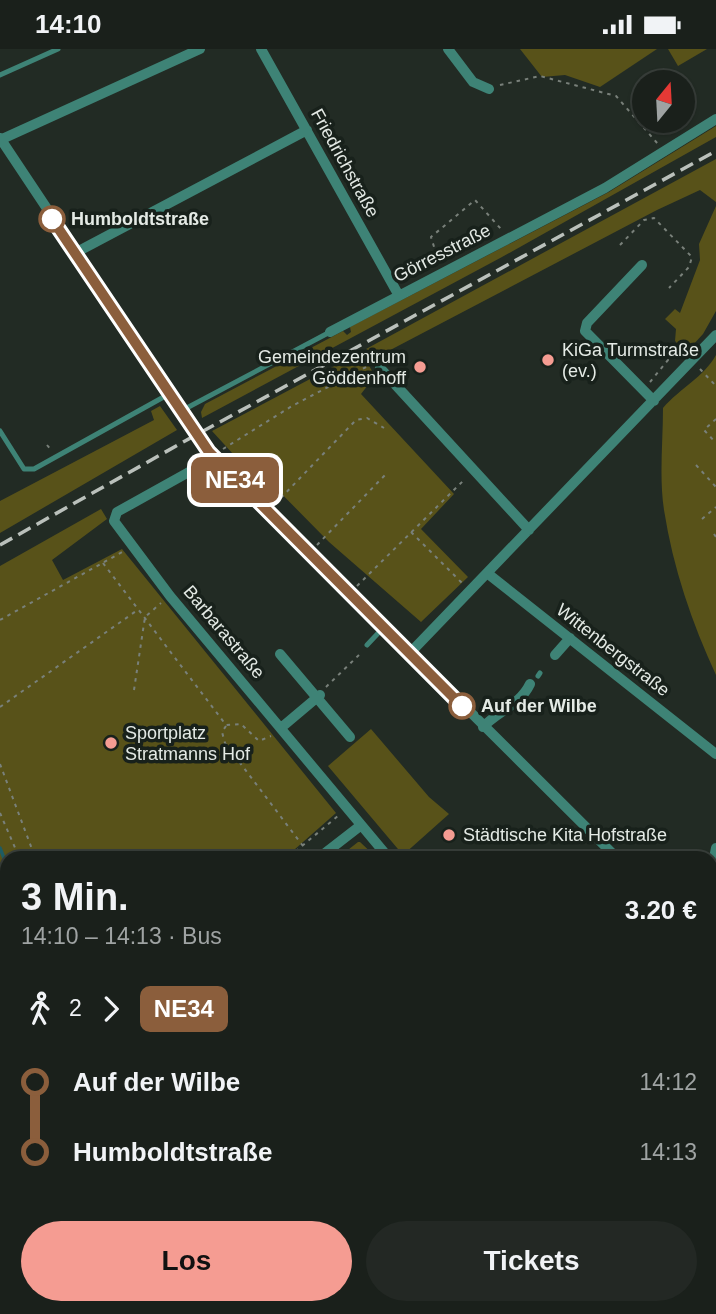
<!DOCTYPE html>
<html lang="de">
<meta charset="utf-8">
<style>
body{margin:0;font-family:Arial,sans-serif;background:#232824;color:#f1f3f6;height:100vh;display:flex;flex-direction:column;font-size:26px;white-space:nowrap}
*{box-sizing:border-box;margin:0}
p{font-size:23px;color:#9fa3a3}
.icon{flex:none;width:38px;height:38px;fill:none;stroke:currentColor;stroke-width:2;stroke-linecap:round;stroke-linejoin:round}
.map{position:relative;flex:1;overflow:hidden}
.sheet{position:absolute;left:0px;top:802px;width:718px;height:464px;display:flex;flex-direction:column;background:#1a201b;border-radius:21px 21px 0 0;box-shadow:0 2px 5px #0004,0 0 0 2px #383e3a}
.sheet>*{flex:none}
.badge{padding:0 14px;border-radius:10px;font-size:24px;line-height:46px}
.needle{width:46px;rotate:18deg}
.buttons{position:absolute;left:632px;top:21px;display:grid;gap:14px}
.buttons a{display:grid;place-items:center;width:63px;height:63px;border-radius:50%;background:#1a201b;box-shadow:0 2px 5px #0004,0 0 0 2px #383e3a;font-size:35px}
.map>.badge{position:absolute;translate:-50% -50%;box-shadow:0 0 0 4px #fff}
.legs{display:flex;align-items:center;gap:10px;height:77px;padding:0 21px;font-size:23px}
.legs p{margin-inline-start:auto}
.overview{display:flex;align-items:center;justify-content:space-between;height:119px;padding:0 21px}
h1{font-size:38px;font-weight:600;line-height:52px}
.primary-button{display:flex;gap:14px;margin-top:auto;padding:14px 21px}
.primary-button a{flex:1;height:80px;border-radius:42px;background:#f59c92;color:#111;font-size:28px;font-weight:600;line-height:80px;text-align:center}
.primary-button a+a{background:#232824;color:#f1f3f6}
ul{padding:0 21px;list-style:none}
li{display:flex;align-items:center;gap:24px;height:70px;font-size:26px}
li i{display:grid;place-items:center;width:10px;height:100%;margin:0 9px;background:currentColor}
li i::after{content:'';width:18px;height:18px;margin:-9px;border:5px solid;border-radius:50%;background:#1a201b}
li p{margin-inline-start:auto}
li:first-child i{background:linear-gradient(#0000 50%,currentColor 0)}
li:last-child i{background:linear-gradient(currentColor 50%,#0000 0)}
.status{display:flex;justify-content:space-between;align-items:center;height:49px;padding:0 35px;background:#1a201b;direction:ltr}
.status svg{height:19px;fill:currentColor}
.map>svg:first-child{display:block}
.green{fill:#585219}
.water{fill:#1f5c62}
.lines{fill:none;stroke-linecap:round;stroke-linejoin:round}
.stream{stroke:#1f5c62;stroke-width:3.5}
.path{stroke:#79807a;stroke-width:2;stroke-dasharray:3.5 5;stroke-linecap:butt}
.lane{stroke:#3e8376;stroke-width:5}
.street{stroke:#3e8376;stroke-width:10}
.rail{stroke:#bac0bb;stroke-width:3.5;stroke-dasharray:14 7;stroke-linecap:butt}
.line-1-casing{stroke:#fff;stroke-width:16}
.line-1{stroke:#8b5e3c;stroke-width:10}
.stop-1-dot{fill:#fff;stroke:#8b5e3c;stroke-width:3.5}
.poi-dot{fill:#f59c92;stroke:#18211b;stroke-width:2.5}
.labels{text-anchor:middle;stroke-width:7;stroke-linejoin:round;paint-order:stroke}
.street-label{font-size:18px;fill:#e4eae5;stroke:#18211b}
.stop-label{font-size:18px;font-weight:bold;fill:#e4eae5;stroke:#18211b;text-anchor:start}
.poi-label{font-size:18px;fill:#e4eae5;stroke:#18211b;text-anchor:start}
</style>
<div class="status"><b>14:10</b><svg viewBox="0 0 49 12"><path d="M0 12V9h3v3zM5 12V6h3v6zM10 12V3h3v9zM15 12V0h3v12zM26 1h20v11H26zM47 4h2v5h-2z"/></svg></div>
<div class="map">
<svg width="716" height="1265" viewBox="0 0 716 1265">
<rect width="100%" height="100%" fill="#222b24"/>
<path class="green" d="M520 0H657L600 38 565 26 542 28Z
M668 0H707L678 17Z
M716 77V88L502 208 202 369 201 363 205 355 343 282 347 286 351 283 350 278 609 143Z
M716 110V153L700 141 657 161 377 308 366 300Z
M716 157V262L703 285 682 308 684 301 675 292 676 280 665 270 675 260 680 264 700 211 699 195Z
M361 303 375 327 361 345 454 445 421 480 468 528 421 573 329 493 262 425 256 430 212 382Z
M716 306V626C692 574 673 519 664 461 659 428 663 393 663 359 680 339 704 328 716 306Z
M160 357 177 381 0 484V452L154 371 151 362Z
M101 460 107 470 52 511 63 531 122 500 336 764 286 808H7V945L0 947V517Z
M371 680 429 748 449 765 403 806 328 717Z
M360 793 376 808H339L358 793Z
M7 1181V1258H455L456 1265H0V1183Z"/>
<path class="water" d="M7 1239V1258H100L98 1265H0V1241Z"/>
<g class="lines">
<path class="stream" d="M0 799 7 817
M117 1265 120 1258"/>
<path class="path" d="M500 36 540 27 616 47 658 95
M620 196 644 171 654 169 692 208 689 218 669 239
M439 214 431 188 475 151 501 180
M366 304 372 311
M700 320 716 337
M650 333 668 311 654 298
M716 370 704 381 716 394
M47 396 51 401
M223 400 292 357 370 316
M696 416 716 438
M275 455 356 371 367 369 384 379
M702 470 716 458
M411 483 462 534
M714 485 716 488
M317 496 387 424
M103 514 226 676 241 675 259 692 271 687
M357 537 465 430
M0 571 124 502
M326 638 362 603
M134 641 145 568 161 554
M0 658 139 560
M226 677 222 683 225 694 303 797
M0 715 35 808
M0 764 19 808
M289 808 339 766
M0 838 7 854
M0 1223H7
M182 1258 241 1265
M439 1258 440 1265
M136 1265 138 1258
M381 1265 382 1258"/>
<path class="lane" d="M0 26 58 0
M181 362 330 283
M0 382 24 420H34L169 345
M367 596 383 579
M538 627 540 624"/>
<path class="street" d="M261 0 398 245
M448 0 473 33 489 40
M0 89 209 403 616 808
M0 91 200 0
M75 204 307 81
M642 216 587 274 585 282 654 352
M330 283 605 139 716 70
M380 319 529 481
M214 409 117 463 114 472 170 547 388 808
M487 524 716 705
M280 605 350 688
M409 605 716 286
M555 606 570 589
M282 678 320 646
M483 678C498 662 520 656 530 635
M320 808 360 777
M710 830 716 799
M710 875 716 879
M710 905 716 896
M0 1168 7 1166
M542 1263 699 1262"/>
<path class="rail" d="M0 496 185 392 716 102"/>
</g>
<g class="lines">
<defs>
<path id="line-1" d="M52 170 209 403 462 657"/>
</defs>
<use href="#line-1" class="line-1-casing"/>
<use href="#line-1" class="line-1"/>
</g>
<g class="stop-1-dot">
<circle cx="52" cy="170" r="12"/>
<circle cx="462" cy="657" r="12"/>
</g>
<g class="poi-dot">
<circle cx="548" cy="311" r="7"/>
<circle cx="420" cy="318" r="7"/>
<circle cx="111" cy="694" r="7"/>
<circle cx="449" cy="786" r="7"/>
</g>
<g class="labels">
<g class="street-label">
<text transform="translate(345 114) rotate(61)" y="6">Friedrichstraße</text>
<text transform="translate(442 204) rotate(-27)" y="6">Görresstraße</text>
<text transform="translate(224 583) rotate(50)" y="6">Barbarastraße</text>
<text transform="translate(613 601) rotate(38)" y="6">Wittenbergstraße</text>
</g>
<g class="stop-label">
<text x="71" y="176">Humboldtstraße</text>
<text x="481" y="663">Auf der Wilbe</text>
</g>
<g class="poi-label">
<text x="562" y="307">KiGa Turmstraße<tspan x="562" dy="21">(ev.)</tspan></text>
<text x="406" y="314" text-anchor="end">Gemeindezentrum<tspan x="406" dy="21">Göddenhoff</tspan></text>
<text x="125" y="690">Sportplatz<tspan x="125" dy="21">Stratmanns Hof</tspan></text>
<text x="463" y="792">Städtische Kita Hofstraße</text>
</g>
</g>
</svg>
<div class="buttons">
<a><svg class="needle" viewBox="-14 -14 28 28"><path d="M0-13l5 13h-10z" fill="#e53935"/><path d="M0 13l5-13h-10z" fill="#9fa3a3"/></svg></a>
</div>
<b class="badge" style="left:235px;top:431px;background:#8b5e3c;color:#fff">NE34</b>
<section class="sheet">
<div class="overview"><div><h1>3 Min.</h1><p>14:10 – 14:13 · Bus</p></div><b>3.20 €</b></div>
<div class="legs"><svg class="icon" aria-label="walk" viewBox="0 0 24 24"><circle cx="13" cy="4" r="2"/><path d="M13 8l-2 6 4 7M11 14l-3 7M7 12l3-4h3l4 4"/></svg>2<svg class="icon" aria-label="forward" viewBox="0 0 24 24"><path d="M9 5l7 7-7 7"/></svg><b class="badge" style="background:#8b5e3c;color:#fff">NE34</b></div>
<ul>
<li><i style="color:#8b5e3c"></i><b>Auf der Wilbe</b><p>14:12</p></li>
<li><i style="color:#8b5e3c"></i><b>Humboldtstraße</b><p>14:13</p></li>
</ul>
<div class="primary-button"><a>Los</a><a>Tickets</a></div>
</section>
</div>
